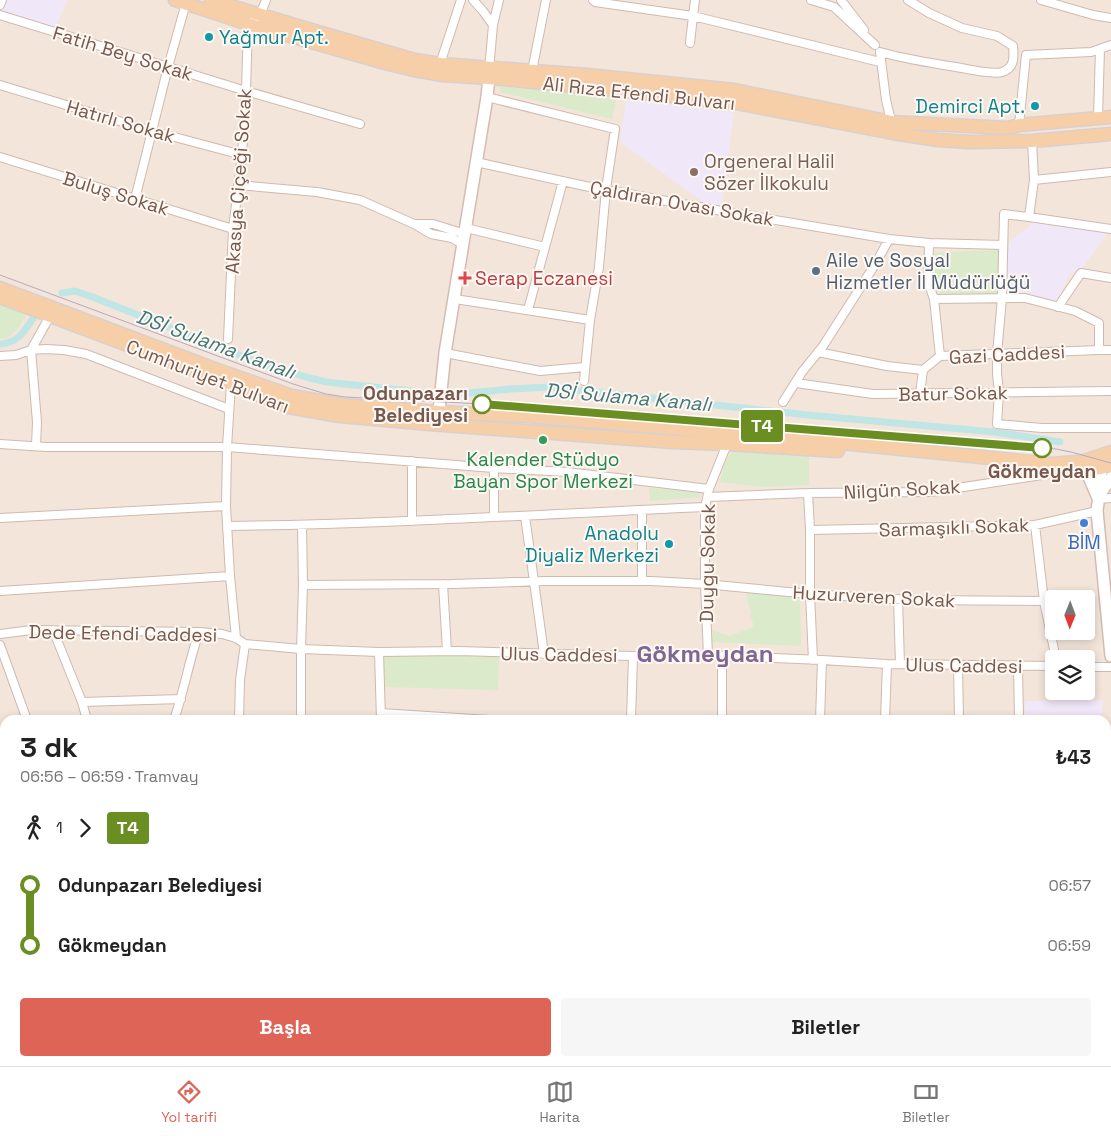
<!DOCTYPE html>
<html lang="tr">
<meta charset="utf-8">
<style>
body{margin:0;font-family:"Space Grotesk",sans-serif;background:#f6f6f6;color:#222;height:100vh;display:flex;flex-direction:column;font-size:19px;white-space:nowrap}
*{box-sizing:border-box;margin:0}
p{font-size:16px;color:#767676}
.icon{flex:none;width:28px;height:28px;fill:none;stroke:currentColor;stroke-width:2;stroke-linecap:round;stroke-linejoin:round}
.map{position:relative;flex:1;overflow:hidden}
.panel{position:absolute;left:0px;top:715px;width:1111px;height:351px;display:flex;flex-direction:column;background:#fff;border-radius:15px 15px 0 0;box-shadow:0 2px 8px #0003}
.panel>*{flex:none}
.badge{padding:0 10px;border-radius:4px;font-size:18px;line-height:32px}
.needle{width:32px;rotate:181deg}
.fabs{position:absolute;left:1045px;top:590px;display:grid;gap:10px}
.fabs a{display:grid;place-items:center;width:50px;height:50px;border-radius:5px;background:#fff;box-shadow:0 2px 8px #0003;font-size:25px}
.map>.badge{position:absolute;translate:-50% -50%;box-shadow:0 0 0 2px #fff}
.legs{display:flex;align-items:center;gap:8px;height:55px;padding:0 20px;font-size:16px}
.legs p{margin-inline-start:auto}
.headline{display:flex;align-items:center;justify-content:space-between;height:85px;padding:0 20px}
h1{font-size:28px;font-weight:700;line-height:38px}
.button{display:flex;gap:10px;margin-top:auto;padding:10px 20px}
.button a{flex:1;height:58px;border-radius:5px;background:#df6458;color:#fff;font-size:20px;font-weight:700;line-height:58px;text-align:center}
.button a+a{background:#f6f6f6;color:#222}
ul{padding:0 20px;list-style:none}
li{display:flex;align-items:center;gap:18px;height:60px;font-size:19px}
li i{display:grid;place-items:center;width:8px;height:100%;margin:0 6px;background:currentColor}
li i::after{content:'';width:12px;height:12px;margin:-6px;border:4px solid;border-radius:50%;background:#fff}
li p{margin-inline-start:auto}
li:first-child i{background:linear-gradient(#0000 50%,currentColor 0)}
li:last-child i{background:linear-gradient(currentColor 50%,#0000 0)}
.dock{display:flex;justify-content:space-around;align-items:center;height:70px;border-top:1px solid #e0e0e0;background:#fff;font-size:14px;color:#767676}
.dock a{display:grid;justify-items:center;gap:2px}
.dock .current{color:#df6458}
.map>svg:first-child{display:block}
.residential{fill:#f3e5da;fill-rule:evenodd}
.education{fill:#f0e8f9}
.green{fill:#dbeaca}
.water{fill:#c0e5e5;stroke:#a7d6d7}
.lines{fill:none;stroke-linecap:round;stroke-linejoin:round}
.canal{stroke:#c0e5e5;stroke-width:7}
.street-casing{stroke:#cebab1;stroke-width:10}
.secondary-casing{stroke:#d4bcb1;stroke-width:14}
.primary-casing{stroke:#d9d0ce;stroke-width:15}
.street{stroke:#fff;stroke-width:8}
.secondary{stroke:#fff;stroke-width:11}
.primary{stroke:#f6cfa8;stroke-width:12}
.tram{stroke:#b5a9c7;stroke-width:1}
.line-1-casing{stroke:#fff;stroke-width:11}
.line-1{stroke:#6b8e23;stroke-width:8}
.culture-dot{fill:#0f9aa8;stroke:#fef8f2;stroke-width:2}
.education-dot{fill:#8d6e63;stroke:#fef8f2;stroke-width:2}
.service-dot{fill:#5c6f8a;stroke:#fef8f2;stroke-width:2}
.health-dot{fill:#e0444e;stroke:#fef8f2;stroke-width:2}
.stop-1-dot{fill:#fff;stroke:#6b8e23;stroke-width:2.5}
.leisure-dot{fill:#2e9e5b;stroke:#fef8f2;stroke-width:2}
.shop-dot{fill:#3f7fe0;stroke:#fef8f2;stroke-width:2}
.labels{text-anchor:middle;stroke-width:4;stroke-linejoin:round;paint-order:stroke}
.culture-label{font-size:19px;fill:#0d838f;stroke:#fef8f2;text-anchor:end}
.street-label{font-size:19px;fill:#77584f;stroke:#fef8f2}
.education-label{font-size:19px;fill:#785e54;stroke:#fef8f2;text-anchor:start}
.service-label{font-size:19px;fill:#4e5e75;stroke:#fef8f2;text-anchor:start}
.health-label{font-size:19px;fill:#be3a42;stroke:#fef8f2;text-anchor:start}
.stop-label{font-size:19px;font-weight:bold;fill:#77584f;stroke:#fef8f2;text-anchor:end}
.leisure-label{font-size:19px;fill:#27864d;stroke:#fef8f2}
.shop-label{font-size:19px;fill:#366cbe;stroke:#fef8f2}
.water-label{font-size:20px;font-style:italic;fill:#42787b;stroke:#fef8f2}
.district-label{font-size:24px;font-weight:bold;fill:#7e6792;stroke:#fef8f2}
</style>
<div class="map">
<svg width="1111" height="1066" viewBox="0 0 1111 1066">
<rect width="100%" height="100%" fill="#fcf3ec"/>
<path class="residential" d="M0 0H1111V1029L1106 1028V720H5V892L0 890ZM1054 599H1086V631H1054ZM1054 659H1086V691H1054Z
M357 1061H547L554 1066H355Z"/>
<path class="education" d="M4 0H67L55 29 0 12Z
M626 100 734 113 721 208 703 202 620 142Z
M1037 220 1109 231 1084 266 1070 274 1057 301 1017 292 1006 278 1009 242Z
M1103 700 1102 720H1025V701Z"/>
<path class="green" d="M500 87 617 96 612 119 500 92Z
M1001 250 1000 295 943 296 935 286 934 254 936 252Z
M0 304 27 314 18 329 6 339 0 338Z
M732 450 809 456V485L763 487 720 482 724 465Z
M649 488 701 492 700 497 650 501Z
M746 590 800 598 801 646 712 642 713 630 729 636 754 627 750 613 752 612 749 606Z
M383 655H499L498 690 384 687Z
M0 891 5 895V1061H331L329 1066H0Z
M1106 1025 1111 1026V1066H1017L1008 1061H1106Z
M547 1061H615L623 1066H554Z"/>
<path class="water" d="M0 912 5 916V951L0 948Z
M622 1061H666L673 1066H630Z"/>
<g class="lines">
<path class="canal" d="M62 293 75 291 90 296 262 364 306 377 326 382 449 395 510 389 549 387 808 415 994 432 1060 442
M0 344C19 343 24 331 34 317"/>
<defs>
<path id="street" d="M473 0 483 11 493 25
M593 0 595 2 693 16 690 43
M695 0 693 16 880 62
M811 0 834 7 875 45
M841 0 864 30
M1041 0 1093 15 1111 18
M0 5 2 0
M0 15 246 91 360 124
M440 64 461 0
M489 70 493 25 499 0
M532 71 546 0
M0 85 152 131 242 155
M487 97 615 129 606 189 599 267 590 320 584 381
M1098 118 1100 49
M892 125 886 100 880 52C905 59 930 63 956 67 967 69 993 75 1002 72 1015 68 1014 57 1013 46L997 36 962 28 929 13 908 0
M1019 125 1026 55 1091 52 1111 45
M1032 141 1034 180 1029 217 1111 229
M0 157 233 229
M476 162 585 186 710 209 889 239 929 243 928 282 934 299 940 356
M1034 180 1111 172
M238 185 317 192 360 200 414 224
M135 199 168 67 186 3
M1029 217 1004 214 1002 298 997 354V374L999 392 997 424 1042 428H1111
M466 228 545 247
M929 243 1003 245
M464 245 452 238 431 234 414 224H433L465 234
M455 299 590 320
M934 299 1025 298 1075 311 1099 323V350
M1058 307 1081 273 1111 278
M528 310 563 181
M228 339 233 229 242 155 246 91 248 24 260 15 266 0
M818 352 887 366 923 370 940 356 1099 350H1111
M445 353 540 371 585 367
M0 356 16 355 31 350 46 349 64 350 86 354 229 409
M796 383 873 394 1111 391
M231 384 227 447 226 506 230 576 236 638
M920 394 923 370
M783 402 802 372 823 346 876 263 889 239
M0 444 46 447H227L494 468 567 472 709 489
M36 446 37 422 31 350 50 316
M494 468V517
M808 493 810 530V594L813 660
M708 497 808 493 931 492 1042 475
M1098 499 1111 498
M642 510V580
M525 516 544 654
M0 518 226 506
M412 521V461
M1035 525 1044 601 1056 659
M228 526C387 524 546 514 705 507
M810 530 1035 525 1097 511
M443 584 447 651
M303 585 452 584 545 581H651L705 584 810 594 907 600 1044 601
M0 591 230 576
M898 599 900 664
M53 630 82 702 87 720
M0 634 32 630 199 632 222 634 236 638 245 644 301 649 379 652 459 651 633 656H722L822 660 887 664 1054 666
M0 645 27 720
M379 652 381 720
M708 656 705 584V507L709 489 727 444
M722 656V720
M958 665 959 720
M1018 666 1019 720
M1086 667H1111
M82 702 181 699
M381 713 489 720
M174 720C184 691 189 661 199 632
M239 720 240 680 245 644
M301 720V649L303 585 302 525
M631 720 633 656
M820 720 822 660
M885 720 887 664
M0 785H5
M0 829 5 830
M0 881 5 882
M1106 1019 1111 1020
M261 1066 268 1061
M335 1066 337 1061
M345 1066 346 1061"/>
<path id="secondary" d="M438 420 445 353 487 97 489 77
M1097 460C1098 463 1100 466 1100 468 1103 480 1098 499 1097 511L1111 656
M1087 462 1086 470 1098 498
M1100 494 1111 478
M1106 846 1107 830 1109 820 1111 788
M1106 896 1111 868"/>
<path id="primary" d="M175 0 248 24 385 63 414 70 443 75 503 79 731 102 893 133 938 140 969 142 1032 141 1111 134
M211 0 318 32 415 60 440 64 587 75 734 90 891 122 1008 128 1019 125 1111 117
M0 288 215 369 292 396 343 405 439 412 529 416 821 441 1052 464 1078 462 1087 460 1111 452
M0 297 231 384 288 407 340 416 430 424 673 442 727 444 838 451
M1037 471C1060 473 1089 473 1111 465"/>
</defs>
<use href="#street" class="street-casing"/>
<use href="#secondary" class="secondary-casing"/>
<use href="#primary" class="primary-casing"/>
<use href="#street" class="street"/>
<use href="#secondary" class="secondary"/>
<use href="#primary" class="primary"/>
<path class="tram" d="M0 275 293 384 326 394 345 397 482 404 1056 449 1071 452 1111 463"/>
</g>
<g class="lines">
<defs>
<path id="line-1" d="M482 404 1042 448"/>
</defs>
<use href="#line-1" class="line-1-casing"/>
<use href="#line-1" class="line-1"/>
</g>
<g class="culture-dot">
<circle cx="209" cy="37" r="5"/>
<circle cx="1035" cy="106" r="5"/>
<circle cx="669" cy="544" r="5"/>
</g>
<circle class="education-dot" cx="694" cy="172" r="5"/>
<circle class="service-dot" cx="816" cy="271" r="5"/>
<path class="health-dot" d="M462.5 270.5h5v5h5v5h-5v5h-5v-5h-5v-5h5z"/>
<g class="stop-1-dot">
<circle cx="482" cy="404" r="9"/>
<circle cx="1042" cy="448" r="9"/>
</g>
<circle class="leisure-dot" cx="543" cy="440" r="5"/>
<circle class="shop-dot" cx="1084" cy="523" r="5"/>
<g class="labels">
<g class="culture-label">
<text x="219" y="44" text-anchor="start">Yağmur Apt.</text>
<text x="1025" y="113">Demirci Apt.</text>
<text x="659" y="540">Anadolu<tspan x="659" dy="22">Diyaliz Merkezi</tspan></text>
</g>
<g class="street-label">
<text transform="translate(123 53) rotate(17)" y="7">Fatih Bey Sokak</text>
<text transform="translate(639 93) rotate(6)" y="7">Ali Rıza Efendi Bulvarı</text>
<text transform="translate(121 121) rotate(16)" y="7">Hatırlı Sokak</text>
<text transform="translate(238 181) rotate(-86)" y="7">Akasya Çiçeği Sokak</text>
<text transform="translate(116 193) rotate(17)" y="7">Buluş Sokak</text>
<text transform="translate(682 203) rotate(10)" y="7">Çaldıran Ovası Sokak</text>
<text transform="translate(1007 354) rotate(-3)" y="7">Gazi Caddesi</text>
<text transform="translate(208 376) rotate(21)" y="7">Cumhuriyet Bulvarı</text>
<text transform="translate(953 393) rotate(-1)" y="7">Batur Sokak</text>
<text transform="translate(902 489) rotate(-3)" y="7">Nilgün Sokak</text>
<text transform="translate(954 527) rotate(-2)" y="7">Sarmaşıklı Sokak</text>
<text transform="translate(707 563) rotate(-89)" y="7">Duygu Sokak</text>
<text transform="translate(874 596) rotate(3)" y="7">Huzurveren Sokak</text>
<text transform="translate(123 633) rotate(1)" y="7">Dede Efendi Caddesi</text>
<text transform="translate(559 654) rotate(1)" y="7">Ulus Caddesi</text>
<text transform="translate(964 665) rotate(1)" y="7">Ulus Caddesi</text>
</g>
<g class="education-label">
<text x="704" y="168">Orgeneral Halil<tspan x="704" dy="22">Sözer İlkokulu</tspan></text>
</g>
<g class="service-label">
<text x="826" y="267">Aile ve Sosyal<tspan x="826" dy="22">Hizmetler İl Müdürlüğü</tspan></text>
</g>
<g class="health-label">
<text x="475" y="285">Serap Eczanesi</text>
</g>
<g class="stop-label">
<text x="468" y="400">Odunpazarı<tspan x="468" dy="22">Belediyesi</tspan></text>
<text x="1042" y="478" text-anchor="middle">Gökmeydan</text>
</g>
<g class="leisure-label">
<text x="543" y="466">Kalender Stüdyo<tspan x="543" dy="22">Bayan Spor Merkezi</tspan></text>
</g>
<g class="shop-label">
<text x="1084" y="549">BİM</text>
</g>
<g class="water-label">
<text transform="translate(216 344) rotate(20)" y="7">DSİ Sulama Kanalı</text>
<text transform="translate(628 397) rotate(5)" y="7">DSİ Sulama Kanalı</text>
</g>
<g class="district-label">
<text x="705" y="662">Gökmeydan</text>
</g>
</g>
</svg>
<div class="fabs">
<a><svg class="needle" viewBox="-14 -14 28 28"><path d="M0-13l5 13h-10z" fill="#e53935"/><path d="M0 13l5-13h-10z" fill="#767676"/></svg></a>
<a><svg class="icon" aria-label="layers" viewBox="0 0 24 24"><path d="M12 4l9 5-9 5-9-5zM3 14l9 5 9-5"/></svg></a>
</div>
<b class="badge" style="left:762px;top:426px;background:#6b8e23;color:#fff">T4</b>
<section class="panel">
<div class="headline"><div><h1>3 dk</h1><p>06:56 – 06:59 · Tramvay</p></div><b>₺43</b></div>
<div class="legs"><svg class="icon" aria-label="walk" viewBox="0 0 24 24"><circle cx="13" cy="4" r="2"/><path d="M13 8l-2 6 4 7M11 14l-3 7M7 12l3-4h3l4 4"/></svg>1<svg class="icon" aria-label="forward" viewBox="0 0 24 24"><path d="M9 5l7 7-7 7"/></svg><b class="badge" style="background:#6b8e23;color:#fff">T4</b></div>
<ul>
<li><i style="color:#6b8e23"></i><b>Odunpazarı Belediyesi</b><p>06:57</p></li>
<li><i style="color:#6b8e23"></i><b>Gökmeydan</b><p>06:59</p></li>
</ul>
<div class="button"><a>Başla</a><a>Biletler</a></div>
</section>
</div>
<nav class="dock">
<a class="current"><svg class="icon" aria-label="directions" viewBox="0 0 24 24"><path d="M12 3l9 9-9 9-9-9zM9 14v-3h6M13 9l2 2-2 2"/></svg>Yol tarifi</a>
<a><svg class="icon" aria-label="map" viewBox="0 0 24 24"><path d="M3 6l6-2 6 2 6-2v14l-6 2-6-2-6 2zM9 4v14M15 6v14"/></svg>Harita</a>
<a><svg class="icon" aria-label="tickets" viewBox="0 0 24 24"><path d="M3 7h18v10H3zM15 7v10"/></svg>Biletler</a>
</nav>
